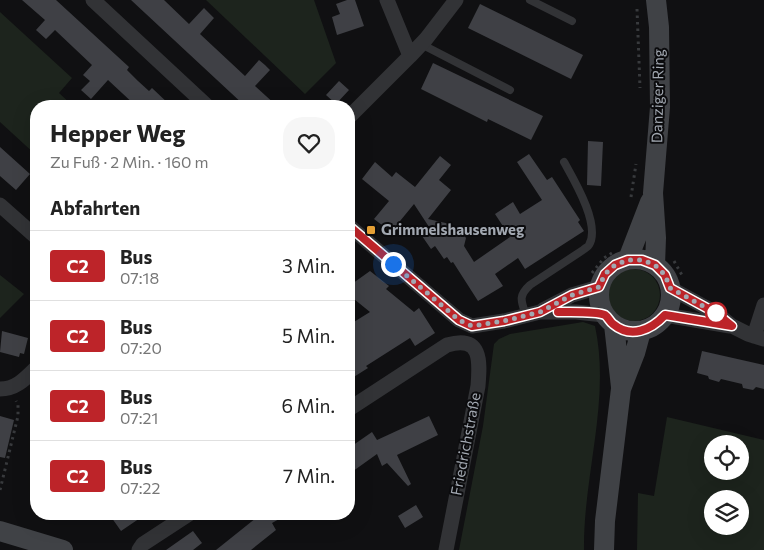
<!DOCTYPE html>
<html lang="de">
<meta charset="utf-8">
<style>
body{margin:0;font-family:Commissioner,sans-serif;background:#f6f6f6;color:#222;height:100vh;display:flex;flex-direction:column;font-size:19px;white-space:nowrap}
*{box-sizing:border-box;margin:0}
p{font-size:16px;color:#767676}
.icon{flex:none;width:28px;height:28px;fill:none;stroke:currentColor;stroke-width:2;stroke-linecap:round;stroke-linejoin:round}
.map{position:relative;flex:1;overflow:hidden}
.panel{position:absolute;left:30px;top:100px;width:325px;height:420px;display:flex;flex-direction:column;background:#fff;border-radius:20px;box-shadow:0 5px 20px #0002}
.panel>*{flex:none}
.badge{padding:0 10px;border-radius:4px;font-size:18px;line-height:32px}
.tools{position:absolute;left:704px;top:435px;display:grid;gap:10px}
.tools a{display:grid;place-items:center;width:45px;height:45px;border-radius:50%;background:#fff;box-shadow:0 5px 20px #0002;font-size:25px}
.you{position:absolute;width:25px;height:25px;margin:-12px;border:4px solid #fff;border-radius:50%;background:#1a73e8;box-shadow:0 0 0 8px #1a73e833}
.map>.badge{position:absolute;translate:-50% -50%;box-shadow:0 0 0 2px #fff}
h2{padding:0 20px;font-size:19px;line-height:45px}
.round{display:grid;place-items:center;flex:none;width:52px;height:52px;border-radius:20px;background:#f6f6f6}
.summary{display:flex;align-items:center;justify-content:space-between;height:85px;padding:0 20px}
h1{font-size:24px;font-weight:700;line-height:38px}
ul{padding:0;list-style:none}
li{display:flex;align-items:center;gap:15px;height:70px;padding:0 20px;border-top:1px solid #e0e0e0}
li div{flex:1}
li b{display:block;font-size:19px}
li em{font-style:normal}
li .badge{min-width:55px;font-weight:700;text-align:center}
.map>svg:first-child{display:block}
.green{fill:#1d241d;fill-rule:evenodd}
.building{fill:#3f4045}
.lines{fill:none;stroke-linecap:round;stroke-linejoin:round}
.path{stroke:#383a3d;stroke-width:3;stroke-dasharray:2.5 4;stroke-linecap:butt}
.lane{stroke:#323336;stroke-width:8}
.street{stroke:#323336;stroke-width:15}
.secondary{stroke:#404246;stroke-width:20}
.line-casing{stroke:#fff;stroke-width:11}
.line{stroke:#bd2429;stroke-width:8}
.walk{stroke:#a2a8b1;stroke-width:5;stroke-dasharray:0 9}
.poi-dot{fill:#e5a035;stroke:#0b0b0d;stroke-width:2}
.stop-dot{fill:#fff;stroke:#bd2429;stroke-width:2.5}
.labels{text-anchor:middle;stroke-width:4;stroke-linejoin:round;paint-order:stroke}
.street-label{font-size:15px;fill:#a2a8b1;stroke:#0b0b0d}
.poi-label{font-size:15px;font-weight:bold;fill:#a2a8b1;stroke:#0b0b0d;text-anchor:start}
</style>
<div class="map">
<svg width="764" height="550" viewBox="0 0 764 550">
<rect width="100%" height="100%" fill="#101012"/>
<path class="green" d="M206 0H314L336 63 305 94Z
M0 12 72 78 59 93 73 106H36V155L0 122Z
M608 295a26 26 0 1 1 52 0a26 26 0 1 1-52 0Z
M0 275 24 294 0 318Z
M583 322 595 326C611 400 583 475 584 550H459L483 426 494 344 499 339 510 334Z
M667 417 764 440V550H637L638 493 654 496ZM712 444H740V471H712ZM712 499H740V526H712Z"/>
<path class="building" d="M22 0H56L129 67 127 70 138 81 149 91 152 88 171 106H136L108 80 91 99 81 90 90 81 83 75 92 65 55 30 46 39 36 30 45 20Z
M131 0H164L189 24 204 8 214 18 200 34 245 76 259 60 265 65 270 70 255 86 277 106H245Z
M347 0H355L364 26 337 35 332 17 340 14 336 4Z
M480 4 583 55 571 79 468 28Z
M433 63 543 116 531 140 488 119 487 122 421 89Z
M339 81 349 90 336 104 326 95Z
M588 141 603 142 601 186 587 185Z
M0 147 30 174 16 190 0 176Z
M529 154 547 180 552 177 580 220 578 222 584 231 525 269 518 258 495 274 503 286 478 301 453 262 451 263 447 257 444 259 435 246 431 249 422 236 431 230 414 204 391 232 374 219 389 201 362 179 375 162 392 177 396 172 415 187 440 156 451 165 439 180 451 190 428 219 450 224 456 232 460 230 466 238 464 246 474 262 510 237 495 214 513 202 520 214 542 200 517 162Z
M370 271 389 286 386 289 414 312 419 308 435 333 415 346 410 338 366 366 368 368 349 380V325L370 312 349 295V286Z
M2 331 28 338 24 354 20 353 19 357 0 352Z
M702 351 764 365V389L756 387 753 390 743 388 742 384 721 379 719 382 709 379 708 376 697 373Z
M0 416 14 420 5 458 0 457Z
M429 416 438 435 397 455 411 484 408 486 387 463 382 466 377 454 349 474V448L372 432 377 440Z
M416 505 423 517 405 528 398 516Z
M109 514H146L121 531Z
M261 514H288L272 523 276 530 251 550H216Z
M193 531 202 543 193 550H166Z"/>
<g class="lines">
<path class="path" d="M637 9 640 88
M631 197 636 164
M674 261 683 277
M592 273 604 258 612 253
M0 490 18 416V405L16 401"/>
<path class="lane" d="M530 0 572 21
M421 44 510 90
M526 315C521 301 518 296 530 285L583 250C585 248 588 247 589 245 601 225 574 180 564 162"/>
<path class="street" d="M93 0 207 106
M410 56 426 39 456 0
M349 117 410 56 387 0
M0 205 36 237
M349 226 459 320 472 326 504 321 540 312H576L604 315
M670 288 716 313 732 326 748 334 764 339
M543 310 572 295 599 287
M665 315 730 326
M754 336 764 305
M0 389C16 389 25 379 36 368
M349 409 447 345C482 335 480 361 478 386L446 550
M139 550 143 544 189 514"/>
<path class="secondary" d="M628 259 650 202
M599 295a36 36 0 1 1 72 0a36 36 0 1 1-72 0Z
M655 265 656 238 653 193 660 107 659 27 656 0
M614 325 621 387
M0 531 63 550
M604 550 605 521 621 389 635 353 641 331"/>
</g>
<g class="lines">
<defs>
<path id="line" d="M349 226 459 320 472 326 504 321 540 312 572 295 599 287 605 274 615 265 628 260H642L655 265 665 275 670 288 716 313 732 326 665 315C651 330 631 339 613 324 610 322 608 317 605 315 597 311 567 312 558 312"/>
</defs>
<use href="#line" class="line-casing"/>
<use href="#line" class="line"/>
<path class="walk" d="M393 264 459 320 472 326 504 321 540 312 572 295 599 287 605 274 615 265 628 260H642L655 265 665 275 670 288 716 313"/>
</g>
<rect class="poi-dot" x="366" y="225" width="10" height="10" rx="2.5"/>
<circle class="stop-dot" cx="716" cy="313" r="10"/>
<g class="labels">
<g class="street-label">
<text transform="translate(658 96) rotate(-89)" y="5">Danziger Ring</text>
<text transform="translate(466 444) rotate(-79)" y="5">Friedrichstraße</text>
</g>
<g class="poi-label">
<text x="381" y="235">Grimmelshausenweg</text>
</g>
</g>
</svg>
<div class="tools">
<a><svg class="icon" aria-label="locate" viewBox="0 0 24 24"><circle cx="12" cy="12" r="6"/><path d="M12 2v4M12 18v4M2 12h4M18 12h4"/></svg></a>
<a><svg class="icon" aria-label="layers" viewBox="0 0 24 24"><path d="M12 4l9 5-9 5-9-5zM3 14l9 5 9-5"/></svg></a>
</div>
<div class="you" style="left:393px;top:264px"></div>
<section class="panel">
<div class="summary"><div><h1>Hepper Weg</h1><p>Zu Fuß · 2 Min. · 160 m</p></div><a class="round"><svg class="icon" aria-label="heart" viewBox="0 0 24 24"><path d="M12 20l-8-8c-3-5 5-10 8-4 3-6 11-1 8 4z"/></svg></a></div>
<h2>Abfahrten</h2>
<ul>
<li><span class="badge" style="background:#bd2429;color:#fff">C2</span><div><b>Bus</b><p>07:18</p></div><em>3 Min.</em></li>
<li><span class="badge" style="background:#bd2429;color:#fff">C2</span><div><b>Bus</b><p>07:20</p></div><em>5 Min.</em></li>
<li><span class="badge" style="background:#bd2429;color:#fff">C2</span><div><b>Bus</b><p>07:21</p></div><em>6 Min.</em></li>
<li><span class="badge" style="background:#bd2429;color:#fff">C2</span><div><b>Bus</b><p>07:22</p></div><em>7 Min.</em></li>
</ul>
</section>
</div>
